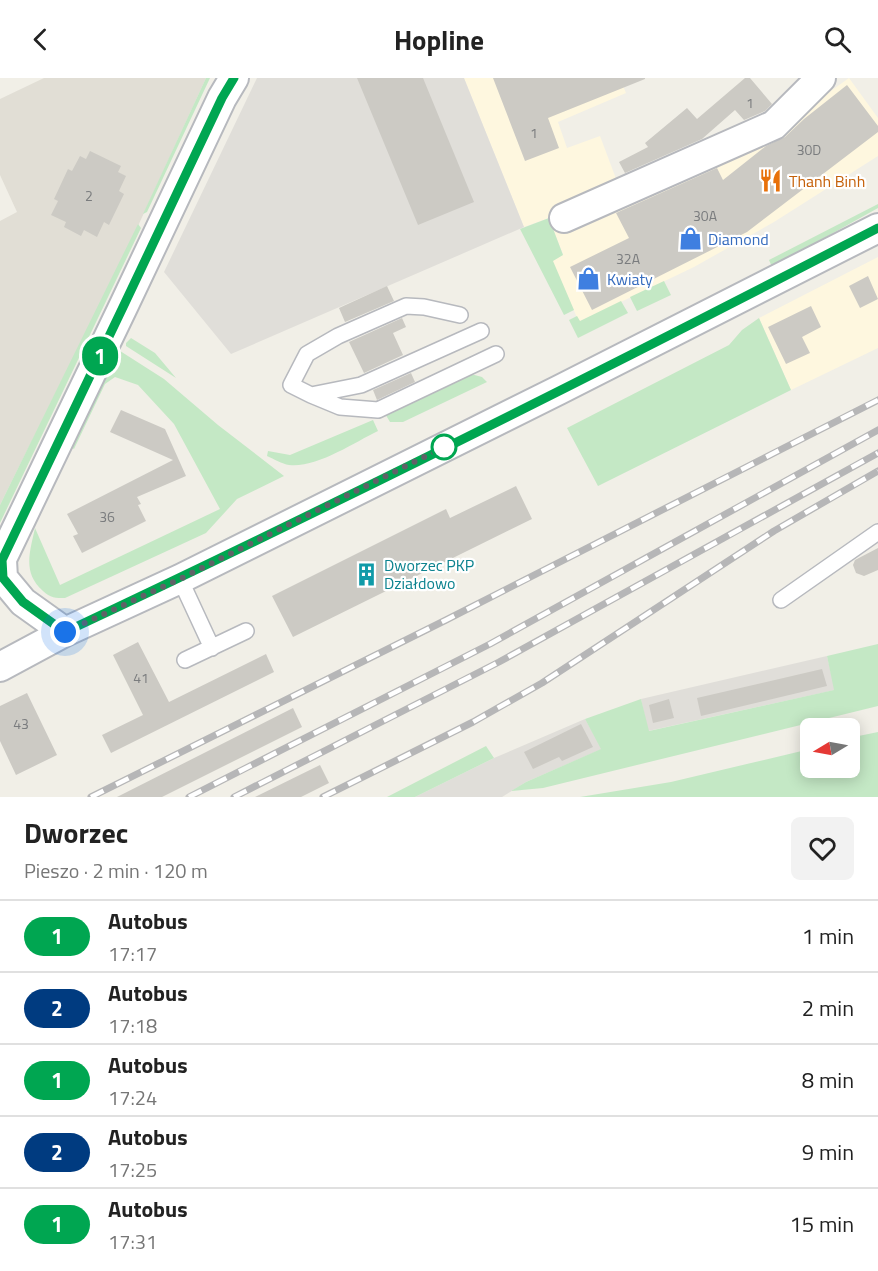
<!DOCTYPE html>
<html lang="pl">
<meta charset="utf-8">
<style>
body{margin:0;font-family:"Titillium Web",sans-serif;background:#f2f2f2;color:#222;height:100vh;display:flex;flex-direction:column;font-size:22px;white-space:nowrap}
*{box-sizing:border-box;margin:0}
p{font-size:20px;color:#767676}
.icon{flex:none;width:33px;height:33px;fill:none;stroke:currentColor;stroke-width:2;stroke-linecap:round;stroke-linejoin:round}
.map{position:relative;height:719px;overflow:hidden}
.drawer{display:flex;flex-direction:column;background:#fff;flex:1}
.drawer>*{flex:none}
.badge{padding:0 12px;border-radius:20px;font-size:21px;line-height:39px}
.needle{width:39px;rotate:260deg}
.buttons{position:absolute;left:800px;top:640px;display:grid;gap:12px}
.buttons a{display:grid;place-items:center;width:60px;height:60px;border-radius:9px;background:#fff;box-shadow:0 3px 15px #0003;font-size:30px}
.you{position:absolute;width:30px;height:30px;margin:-15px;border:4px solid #fff;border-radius:50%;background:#1a73e8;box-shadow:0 0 0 9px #1a73e833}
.map>.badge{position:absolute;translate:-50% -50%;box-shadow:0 0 0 3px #fff}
.round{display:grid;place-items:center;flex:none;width:63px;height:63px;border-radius:9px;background:#f2f2f2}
.headline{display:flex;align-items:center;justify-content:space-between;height:102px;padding:0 24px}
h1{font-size:28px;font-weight:700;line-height:45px}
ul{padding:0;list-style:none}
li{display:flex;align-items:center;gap:18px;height:72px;padding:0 24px;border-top:2px solid #e0e0e0}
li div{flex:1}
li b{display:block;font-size:22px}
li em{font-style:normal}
li .badge{min-width:66px;font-weight:700;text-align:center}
header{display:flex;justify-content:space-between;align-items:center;height:78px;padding:0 24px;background:#fff;font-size:27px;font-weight:700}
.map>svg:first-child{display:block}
.commercial{fill:#fef7df}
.industrial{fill:#e0ded9}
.education{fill:#e1ded5}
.green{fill:#c4e8c5}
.building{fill:#cccac4}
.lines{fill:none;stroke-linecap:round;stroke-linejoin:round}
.service-casing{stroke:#b7b9be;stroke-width:18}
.minor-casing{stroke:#b7b9be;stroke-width:32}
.service{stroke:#fff;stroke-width:15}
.minor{stroke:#fff;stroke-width:28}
.rail-casing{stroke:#b6b6b7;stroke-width:7}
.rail{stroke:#fff;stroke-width:4.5;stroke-dasharray:14;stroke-linecap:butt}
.line-casing{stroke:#fff;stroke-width:14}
.line{stroke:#00a651;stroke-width:9}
.walk{stroke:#5f6267;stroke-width:6;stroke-dasharray:0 10.8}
.stop-dot{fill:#fff;stroke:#00a651;stroke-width:3}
.labels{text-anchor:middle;stroke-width:4.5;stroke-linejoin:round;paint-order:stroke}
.number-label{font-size:14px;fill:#7a7c7e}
.food-label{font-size:16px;fill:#c56008;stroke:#fff;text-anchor:start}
.shop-label{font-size:16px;fill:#366cbe;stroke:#fff;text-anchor:start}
.culture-label{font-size:16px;fill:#0d838f;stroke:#fff;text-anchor:start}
</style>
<header><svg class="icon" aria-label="back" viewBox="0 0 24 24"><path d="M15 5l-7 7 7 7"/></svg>Hopline<svg class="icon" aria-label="search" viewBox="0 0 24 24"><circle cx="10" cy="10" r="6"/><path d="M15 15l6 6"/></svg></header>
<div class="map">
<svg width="878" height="719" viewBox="0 0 878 719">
<rect width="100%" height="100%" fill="#f1efe7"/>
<path class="commercial" d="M464 0H620L626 15 558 44 567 70 600 58 618 106 549 140 524 149Z
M849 0 878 40V78L774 144 694 189 579 244 552 183 563 176 553 151 712 83 786 45Z
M878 179V270L791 312 759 240Z"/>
<path class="industrial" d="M257 0H464L524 149 231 276 164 194Z
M827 578 835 612 648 653 641 621Z
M585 641 602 671 526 704 502 719H415L494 680Z"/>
<path class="education" d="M44 0H206L132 161 0 427V143L17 134 0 97V21Z"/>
<path class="green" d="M206 0H210L147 134 143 136Z
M878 126V130L772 189 769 182Z
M549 140 563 177 553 183 574 232 564 237 520 151Z
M138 146 141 150 0 445V427Z
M664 203 671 217 637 233 630 219Z
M621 223 628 235 578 260 569 242 577 238 580 243Z
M759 240 791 312 598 408 567 350 729 267 742 252Z
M131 260 155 275 176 300 126 268V265Z
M117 271 164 301 218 347 284 398 237 421 206 455 65 520C56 520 50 520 43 513 22 494 30 474 35 450L60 507 220 431 174 346 138 307 115 299 105 306 74 371 70 369Z
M467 295 482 299 487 304 403 344H390L384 334Z
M373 342 378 353C353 365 317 390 289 387 282 386 274 381 267 378L268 373 290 377Z
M878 566V628L543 710 511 713 526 704 601 671 585 641 641 621 649 653 834 612 827 578Z
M878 654V719H580L671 704 810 671V690H849V660Z
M486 668 494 680 415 719H387Z"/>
<path class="building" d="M357 0H423L474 124 418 147Z
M493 0H645V1L548 40 559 70 525 83Z
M745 0H750L772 26 765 33 744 42 735 32 702 61 625 95 619 84 648 69 645 65 687 30 697 41Z
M847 7 878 48V54L747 154 592 232 570 189 629 160 616 135 717 90 723 102 766 68 785 59 804 41Z
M90 73 121 88 118 94 126 98 119 113 124 116 109 147 104 144 97 159 84 152 81 158 64 149 66 144 51 137 58 123 54 121 68 91 72 93 80 78 86 81Z
M868 198 878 221 860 230 849 208Z
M387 208 394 223 345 244 339 230Z
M811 228 821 249 802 259 810 275 786 286 768 249Z
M402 240 406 249 393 255 403 277 364 295 349 264Z
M411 295 415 304 377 322 373 312Z
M121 332 165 351 186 398 137 419 141 426 138 427 146 443 82 475 73 458 78 456 67 436 173 382 110 354Z
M516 408 532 441 293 559 272 518 446 431 450 440Z
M878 470V492L864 498 856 495 853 487 855 482Z
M138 564 169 624 266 576 274 594 111 675 102 657 143 637 113 577Z
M822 591 827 608 701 638 697 620Z
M27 615 57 677 16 697 0 663V628Z
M669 621 674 640 653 645 649 627Z
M293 630 302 649 162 719H117Z
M581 646 593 669 562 683 559 679 533 691 524 674Z
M320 687 329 705 301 719H255Z"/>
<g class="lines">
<defs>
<path id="service" d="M460 237 424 229 406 228 338 258 307 276 291 307 311 317 361 307 481 253
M311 317 340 329 378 332 496 276
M180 501 212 570
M781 522 878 454
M185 582 246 553"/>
<path id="minor" d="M564 140 774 47 821 0
M2 482 3 500 23 524 65 554
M0 485 124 227 222 20 234 0
M0 589 65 554 180 501 559 312 878 150"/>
</defs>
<use href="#service" class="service-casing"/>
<use href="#minor" class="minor-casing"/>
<use href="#service" class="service"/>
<use href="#minor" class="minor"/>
<defs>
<path id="rail" d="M91 719 446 542 878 322
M189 719 490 566 878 352
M234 719 499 584 878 375
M323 719 473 644 542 605 774 453 878 393"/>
</defs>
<use href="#rail" class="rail-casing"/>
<use href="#rail" class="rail"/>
</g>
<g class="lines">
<defs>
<path id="line" d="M234 0 222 20 124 227 2 482 3 500 23 524 65 554C339 425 610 289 878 150"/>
</defs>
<use href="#line" class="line-casing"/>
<use href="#line" class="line"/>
<path class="walk" d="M65 554 180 501 444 369"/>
</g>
<defs>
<symbol id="restaurant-bare" viewBox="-9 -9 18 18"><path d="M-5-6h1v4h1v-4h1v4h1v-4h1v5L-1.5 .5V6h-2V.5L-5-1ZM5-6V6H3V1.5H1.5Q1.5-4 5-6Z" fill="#e8710a" stroke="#fff" stroke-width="2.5" paint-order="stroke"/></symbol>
<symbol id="shop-bare" viewBox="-9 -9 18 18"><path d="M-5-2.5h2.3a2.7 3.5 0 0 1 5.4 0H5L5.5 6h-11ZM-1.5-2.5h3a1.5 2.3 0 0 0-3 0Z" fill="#3f7fe0" stroke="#fff" stroke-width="2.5" paint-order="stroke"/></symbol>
<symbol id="building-bare" viewBox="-9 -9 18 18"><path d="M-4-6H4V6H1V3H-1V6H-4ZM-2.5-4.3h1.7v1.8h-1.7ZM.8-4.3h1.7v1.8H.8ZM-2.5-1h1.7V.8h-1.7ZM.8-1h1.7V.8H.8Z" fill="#0f9aa8" stroke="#fff" stroke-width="2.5" paint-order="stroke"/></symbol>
</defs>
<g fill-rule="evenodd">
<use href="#restaurant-bare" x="754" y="86" width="33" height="33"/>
<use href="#shop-bare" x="674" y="144" width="33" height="33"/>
<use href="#shop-bare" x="572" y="184" width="33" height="33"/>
<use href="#building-bare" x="350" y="480" width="33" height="33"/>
</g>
<circle class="stop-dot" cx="444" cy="369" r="12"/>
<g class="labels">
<g class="number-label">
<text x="750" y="30">1</text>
<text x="534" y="60">1</text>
<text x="809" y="77">30D</text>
<text x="89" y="123">2</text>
<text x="705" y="143">30A</text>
<text x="628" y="186">32A</text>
<text x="107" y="444">36</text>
<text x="141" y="605">41</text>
<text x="21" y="651">43</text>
</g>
<g class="food-label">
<text x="789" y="109">Thanh Binh</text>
</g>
<g class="shop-label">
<text x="708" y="167">Diamond</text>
<text x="607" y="207">Kwiaty</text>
</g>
<g class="culture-label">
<text x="384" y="493">Dworzec PKP<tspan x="384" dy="18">Działdowo</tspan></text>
</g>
</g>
</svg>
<div class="buttons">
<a><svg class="needle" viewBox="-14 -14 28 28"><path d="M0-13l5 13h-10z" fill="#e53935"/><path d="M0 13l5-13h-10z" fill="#767676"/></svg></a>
</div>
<div class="you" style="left:65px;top:554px"></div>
<b class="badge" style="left:100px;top:278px;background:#00a651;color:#fff">1</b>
</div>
<section class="drawer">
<div class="headline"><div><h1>Dworzec</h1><p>Pieszo · 2 min · 120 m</p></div><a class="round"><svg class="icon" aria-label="heart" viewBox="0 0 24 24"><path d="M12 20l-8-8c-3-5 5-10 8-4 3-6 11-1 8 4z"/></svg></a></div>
<ul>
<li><span class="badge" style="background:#00a651;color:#fff">1</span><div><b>Autobus</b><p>17:17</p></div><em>1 min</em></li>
<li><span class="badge" style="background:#003b80;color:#fff">2</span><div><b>Autobus</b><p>17:18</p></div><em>2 min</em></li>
<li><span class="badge" style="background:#00a651;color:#fff">1</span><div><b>Autobus</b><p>17:24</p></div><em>8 min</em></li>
<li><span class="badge" style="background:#003b80;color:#fff">2</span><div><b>Autobus</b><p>17:25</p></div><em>9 min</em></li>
<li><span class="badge" style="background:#00a651;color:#fff">1</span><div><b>Autobus</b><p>17:31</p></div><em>15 min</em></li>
</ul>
</section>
